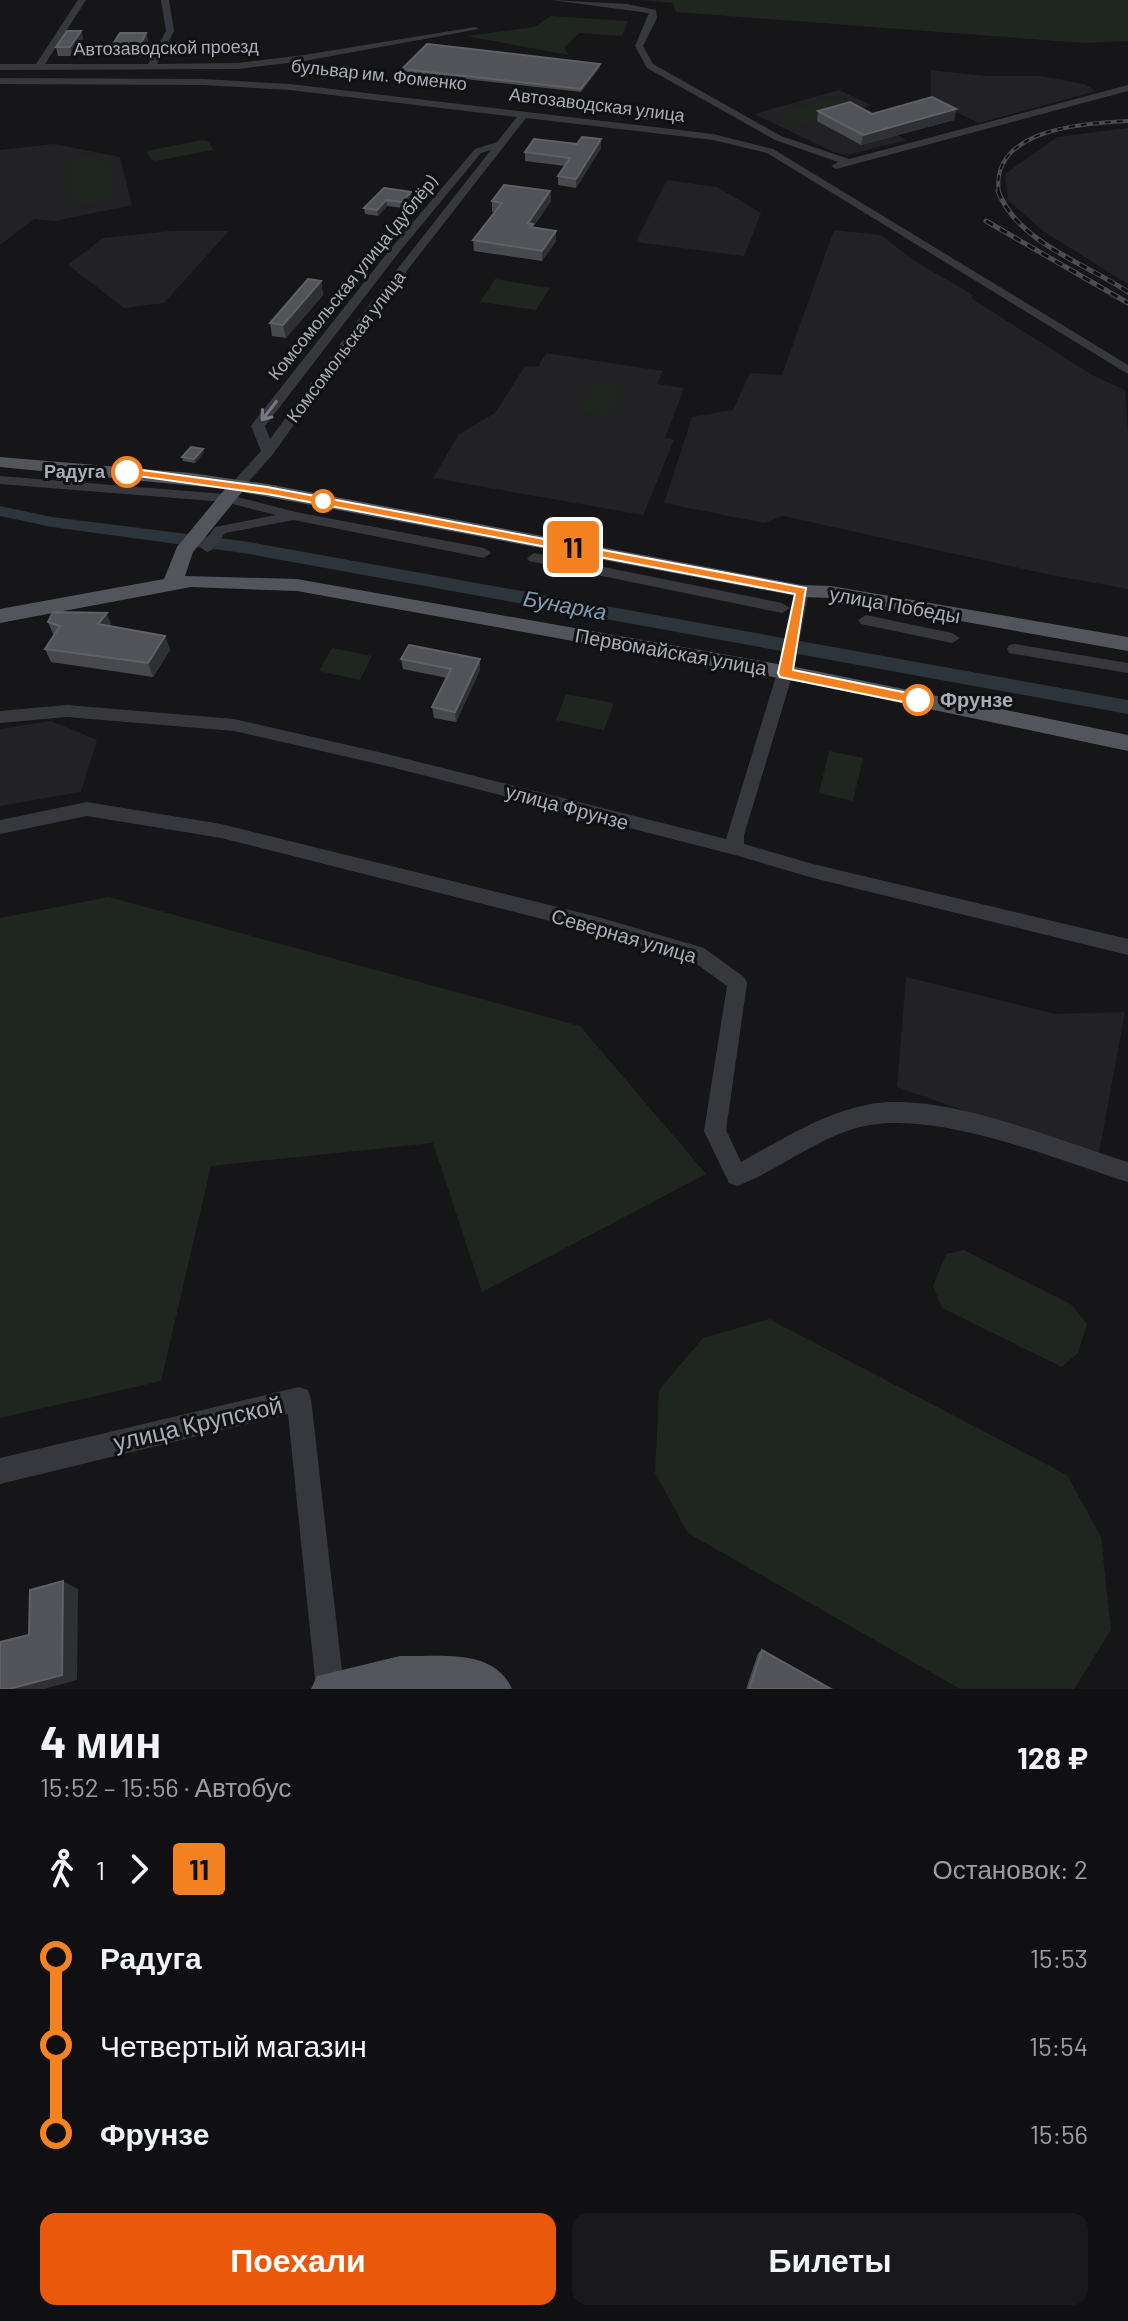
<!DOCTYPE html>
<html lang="ru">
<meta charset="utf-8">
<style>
body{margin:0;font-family:Barlow,sans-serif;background:#19191b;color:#f1f3f6;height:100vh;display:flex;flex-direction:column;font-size:30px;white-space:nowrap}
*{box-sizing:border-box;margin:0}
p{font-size:26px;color:#9c9d9f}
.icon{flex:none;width:44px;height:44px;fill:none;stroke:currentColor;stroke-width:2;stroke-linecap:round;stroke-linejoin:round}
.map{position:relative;height:1689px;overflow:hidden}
.panel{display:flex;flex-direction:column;background:#101012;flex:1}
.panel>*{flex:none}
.badge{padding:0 16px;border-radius:6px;font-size:28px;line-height:52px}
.map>.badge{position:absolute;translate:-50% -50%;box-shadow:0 0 0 4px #fff}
.legs{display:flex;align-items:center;gap:12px;height:88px;padding:0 40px;font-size:26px}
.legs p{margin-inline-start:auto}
.overview{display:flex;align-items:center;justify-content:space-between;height:136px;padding:0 40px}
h1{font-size:44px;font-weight:700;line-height:60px}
.button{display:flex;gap:16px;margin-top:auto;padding:16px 40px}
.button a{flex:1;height:92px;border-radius:16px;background:#ea580c;color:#fff;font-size:32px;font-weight:700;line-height:92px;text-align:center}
.button a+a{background:#19191b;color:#f1f3f6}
ul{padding:0 40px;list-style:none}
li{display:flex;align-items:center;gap:28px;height:88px;font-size:30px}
li i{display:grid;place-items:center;width:12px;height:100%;margin:0 10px;background:currentColor}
li i::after{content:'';width:20px;height:20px;margin:-10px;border:6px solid;border-radius:50%;background:#101012}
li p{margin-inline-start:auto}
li:first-child i{background:linear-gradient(#0000 50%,currentColor 0)}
li:last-child i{background:linear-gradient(currentColor 50%,#0000 0)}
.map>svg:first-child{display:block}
.built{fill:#222225}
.green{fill:#1e261f}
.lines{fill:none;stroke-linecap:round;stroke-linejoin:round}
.river{fill:#2c353c;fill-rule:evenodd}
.minor{fill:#37383d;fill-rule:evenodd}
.major{fill:#53555c;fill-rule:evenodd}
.rail-far1-casing{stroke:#4a4c52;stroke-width:4}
.rail-casing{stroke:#4a4c52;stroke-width:5}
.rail-far1{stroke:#111113;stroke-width:2;stroke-dasharray:6;stroke-linecap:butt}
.rail{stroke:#111113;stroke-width:3;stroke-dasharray:8;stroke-linecap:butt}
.wall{fill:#47494d}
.shaded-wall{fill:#2f3033}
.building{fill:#525359;stroke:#5f6168;stroke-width:2}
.oneway{stroke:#757881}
.line-1{fill:#f58220;stroke:#fff;stroke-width:2}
.stop-1-dot{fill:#fff;stroke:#f58220;stroke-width:4}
.labels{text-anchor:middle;stroke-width:6;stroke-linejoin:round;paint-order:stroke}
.far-street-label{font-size:18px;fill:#a8adb8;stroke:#111113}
.far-stop-label{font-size:18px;font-weight:bold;fill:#a8adb8;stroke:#111113;text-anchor:end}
.street-label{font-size:20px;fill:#a8adb8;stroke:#111113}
.stop-label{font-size:20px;font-weight:bold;fill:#a8adb8;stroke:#111113;text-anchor:start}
.water-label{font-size:22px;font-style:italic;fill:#7f9bb3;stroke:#111113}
.near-street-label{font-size:24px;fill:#a8adb8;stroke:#111113}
</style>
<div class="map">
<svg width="1128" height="1689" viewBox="0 0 1128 1689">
<rect width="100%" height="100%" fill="#161618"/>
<path class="built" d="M931 70 984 76H1040L1084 84 1096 91 979 123 931 100Z
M839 90 871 105 853 112 907 140 847 155 836 153 754 114Z
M1128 128V284L1043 231 1008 200 1005 174 1057 137Z
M54 144 120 157 132 205 55 221 34 219 0 245V150Z
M667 180 717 187 761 213 744 256 636 242Z
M834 230 881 235 913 260 973 295 971 298 1092 375 1125 390 1128 431V589L1051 575 783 516 764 523 664 503 692 417 733 410 750 373 782 375Z
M171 231H229L164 303 124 308 68 265 103 238Z
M546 353 663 371 657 384 684 388 665 438 674 440 643 515 433 478 459 434 495 413 525 366 538 367Z
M51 721 97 740 81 792 0 806V729Z
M906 977 1055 1014 1125 1012 1098 1158 897 1087Z"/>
<path class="green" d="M639 0H1128V41L1083 43 676 12 673 3Z
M551 16 628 21 622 36 579 33 564 48 569 55 466 36 534 27Z
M834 97 852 100 858 107C842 119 792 134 779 113Z
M203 140 208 141 213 150 155 161 151 160 146 151Z
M88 155 105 156 110 160 115 194C104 205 86 207 72 200L69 166 74 159Z
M495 279 550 288 536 310 480 302Z
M594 382 624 386 610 417 579 413Z
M332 648 372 656 360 680 319 671Z
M566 694 614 703 604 730 556 720Z
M829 751 863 758 853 801 819 793Z
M109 897 580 1026 706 1174 482 1292 433 1143 211 1166 161 1381 0 1418V918Z
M964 1250 1072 1305 1087 1324 1078 1353 1062 1367 942 1308 933 1286 946 1254Z
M769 1319 1067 1475 1101 1537 1111 1630 1074 1689H960L688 1533 655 1473 659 1390 703 1338Z"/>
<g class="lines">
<path class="river" d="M0 506 52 517 243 541 1128 700V714L243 553 52 527 0 516Z"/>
<path class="minor" d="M78 0H86L45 64H148L166 31 161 0H169L174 31 157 64 238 63 304 55 475 27 479 29 304 61 238 69 0 70V64H36Z
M551 0 627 4 656 10 657 18 643 46 653 64 781 136 849 159 1128 85V91L836 169 831 166 838 162 775 140 647 68 635 46 649 13Z
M0 78 203 79 290 84 713 134 773 149 1128 365V374L767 153 713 140 526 118 377 309 273 454 241 490H231V484L261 451 251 426 253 423 392 247 475 149 497 142 517 117 290 90 203 85 0 84ZM491 150 369 305 270 439 265 426 400 251 481 153Z
M0 476 225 494 296 512 484 548 491 553 484 558 294 520 225 533 212 550 207 552 200 547 215 527 276 515 225 502 0 484Z
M534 553 782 603 790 608 782 613 529 561 527 558Z
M802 586 809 591 793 673 744 835V844L813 864 1128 939V955L813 878 735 855 387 766 234 731 67 717 0 723V711L67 705 234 719 387 754 726 839 777 673 795 591Z
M866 615 952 633 960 638 952 643 861 624 858 620Z
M1015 644 1128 663V673L1009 653 1007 649 1009 645Z
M87 802 221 824 598 917 704 948 744 977 747 983 726 1130 741 1162C781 1140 825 1112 871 1104 944 1092 1057 1140 1128 1162V1182C1054 1159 928 1105 853 1129 811 1142 777 1171 737 1186L729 1183 704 1131 727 986 691 960 598 933 221 838 87 816 0 834V820Z
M299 1387 308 1390 311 1399 344 1689H316L288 1414 0 1484V1458Z"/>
<path class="major" d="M0 457 191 473 267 484 802 585 831 586 1128 637V651L831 598 802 597 242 492 193 552 185 576 297 579 806 669 1128 735V751L806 683 297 591 191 587 0 623V609L164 579 177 547 225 489 0 467Z
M400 1656C438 1657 494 1647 512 1689H311L317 1676Z"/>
<defs>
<path id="rail-far1" d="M999 193C989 129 1084 123 1128 121"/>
<path id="rail" d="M998 191C1018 243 1085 263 1128 292
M986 221 1128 303"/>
</defs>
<use href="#rail-far1" class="rail-far1-casing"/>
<use href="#rail" class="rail-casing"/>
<use href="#rail-far1" class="rail-far1"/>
<use href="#rail" class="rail"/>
</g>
<path class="wall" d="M81 31 83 39 72 56H58L56 47Z
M146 33 148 41 140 57H113L110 49Z
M600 67 581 92 402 72V69Z
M956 109 954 120 861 145 817 121 818 111 872 114Z
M601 148 576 188 558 185V176L565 166 525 161V152Z
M550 191 551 201 533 227 556 231V241L542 261 474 251 473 240 495 212H492V201Z
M411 192 412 198 403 208 387 206 378 216 365 214 364 208Z
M321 281 323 295 286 338 272 336 270 323Z
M204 452 195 463 183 461 182 457Z
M48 622 112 627 165 636 170 650 153 677 51 662 45 649 54 636Z
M401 659 480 670 456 722 434 718 432 707 447 678 403 669Z
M762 1650 831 1689H746L758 1653Z"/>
<path class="shaded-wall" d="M81 31 83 39 72 56 70 47Z
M146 33 148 41 140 57 138 49Z
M600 64V67L581 92V89Z
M956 109 954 120 861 145 863 135Z
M601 139V148L576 188V179Z
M550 191 551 201 533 227 531 238 528 223Z
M411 192 412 198 403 208 402 202Z
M386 200 387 206 378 216 377 210Z
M556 231V241L542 261V251Z
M321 281 323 295 286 338 283 325Z
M203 449 204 452 195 463 194 459Z
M107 613 112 627 98 624Z
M165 636 170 650 153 677 148 663Z
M480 659V670L456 722 455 712Z
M63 1581 78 1589 77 1680 44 1689H9Z"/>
<path class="building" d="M67 31H81L70 47H56Z
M120 33H146L138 49H110Z
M427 44 600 64 581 89 402 69Z
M932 97 956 109 863 135 818 111 850 102 872 114Z
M582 137 601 139 576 179 558 176 570 158 525 152 534 139 577 144Z
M504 185 550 191 528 223 533 224 530 227 556 231 542 251 473 240 502 203 492 201Z
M384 188 411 192 402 202 386 200 377 210 364 208Z
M308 279 321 281 283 325 270 323Z
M191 447 203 449 194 459 182 457Z
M53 612 107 613 98 624 165 636 148 663 45 649 60 626 48 622Z
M409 645 480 659 455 712 432 707 451 669 401 659Z
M63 1581 62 1675 9 1689H0V1642L29 1635 30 1590Z
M762 1650 831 1689H749Z"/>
<defs><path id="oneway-shaft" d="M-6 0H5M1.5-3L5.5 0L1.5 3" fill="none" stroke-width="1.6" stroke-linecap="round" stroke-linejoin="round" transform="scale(2)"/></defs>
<use class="oneway" href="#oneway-shaft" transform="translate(269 411) rotate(128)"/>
<path class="line-1" d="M127 468 267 487 806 588 793 670 918 695 925 700 918 705 780 677 778 673 795 594 267 494 123 474V469Z"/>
<g class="stop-1-dot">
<circle cx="127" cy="472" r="14"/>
<circle cx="323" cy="501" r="10"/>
<circle cx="918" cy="700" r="14"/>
</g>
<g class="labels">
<g class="far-street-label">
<text transform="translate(166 48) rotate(-1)" y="6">Автозаводской проезд</text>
<text transform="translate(379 75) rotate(6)" y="6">бульвар им. Фоменко</text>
<text transform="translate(597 105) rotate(7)" y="6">Автозаводская улица</text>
<text transform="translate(353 278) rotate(-51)" y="6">Комсомольская улица (дублёр)</text>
<text transform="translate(346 347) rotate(-53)" y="6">Комсомольская улица</text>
</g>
<g class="far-stop-label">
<text x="105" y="478">Радуга</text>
</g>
<g class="street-label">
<text transform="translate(895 605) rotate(10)" y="7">улица Победы</text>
<text transform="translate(671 652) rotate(10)" y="7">Первомайская улица</text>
<text transform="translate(567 807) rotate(15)" y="7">улица Фрунзе</text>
<text transform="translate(624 936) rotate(16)" y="7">Северная улица</text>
</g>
<g class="stop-label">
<text x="940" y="707">Фрунзе</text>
</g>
<g class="water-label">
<text transform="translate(565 605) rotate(10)" y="8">Бунарка</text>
</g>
<g class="near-street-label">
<text transform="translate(198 1424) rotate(-13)" y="8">улица Крупской</text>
</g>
</g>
</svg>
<b class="badge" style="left:573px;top:547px;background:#f58220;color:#111">11</b>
</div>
<section class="panel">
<div class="overview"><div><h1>4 мин</h1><p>15:52 – 15:56 · Автобус</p></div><b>128 ₽</b></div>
<div class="legs"><svg class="icon" aria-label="walk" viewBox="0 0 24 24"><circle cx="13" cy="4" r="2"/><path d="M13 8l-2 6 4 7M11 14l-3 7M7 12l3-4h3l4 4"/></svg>1<svg class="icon" aria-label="forward" viewBox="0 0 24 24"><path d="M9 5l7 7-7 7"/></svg><b class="badge" style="background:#f58220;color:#111">11</b><p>Остановок: 2</p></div>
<ul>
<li><i style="color:#f58220"></i><b>Радуга</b><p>15:53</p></li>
<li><i style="color:#f58220"></i><span>Четвертый магазин</span><p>15:54</p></li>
<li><i style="color:#f58220"></i><b>Фрунзе</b><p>15:56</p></li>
</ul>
<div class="button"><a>Поехали</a><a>Билеты</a></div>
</section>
